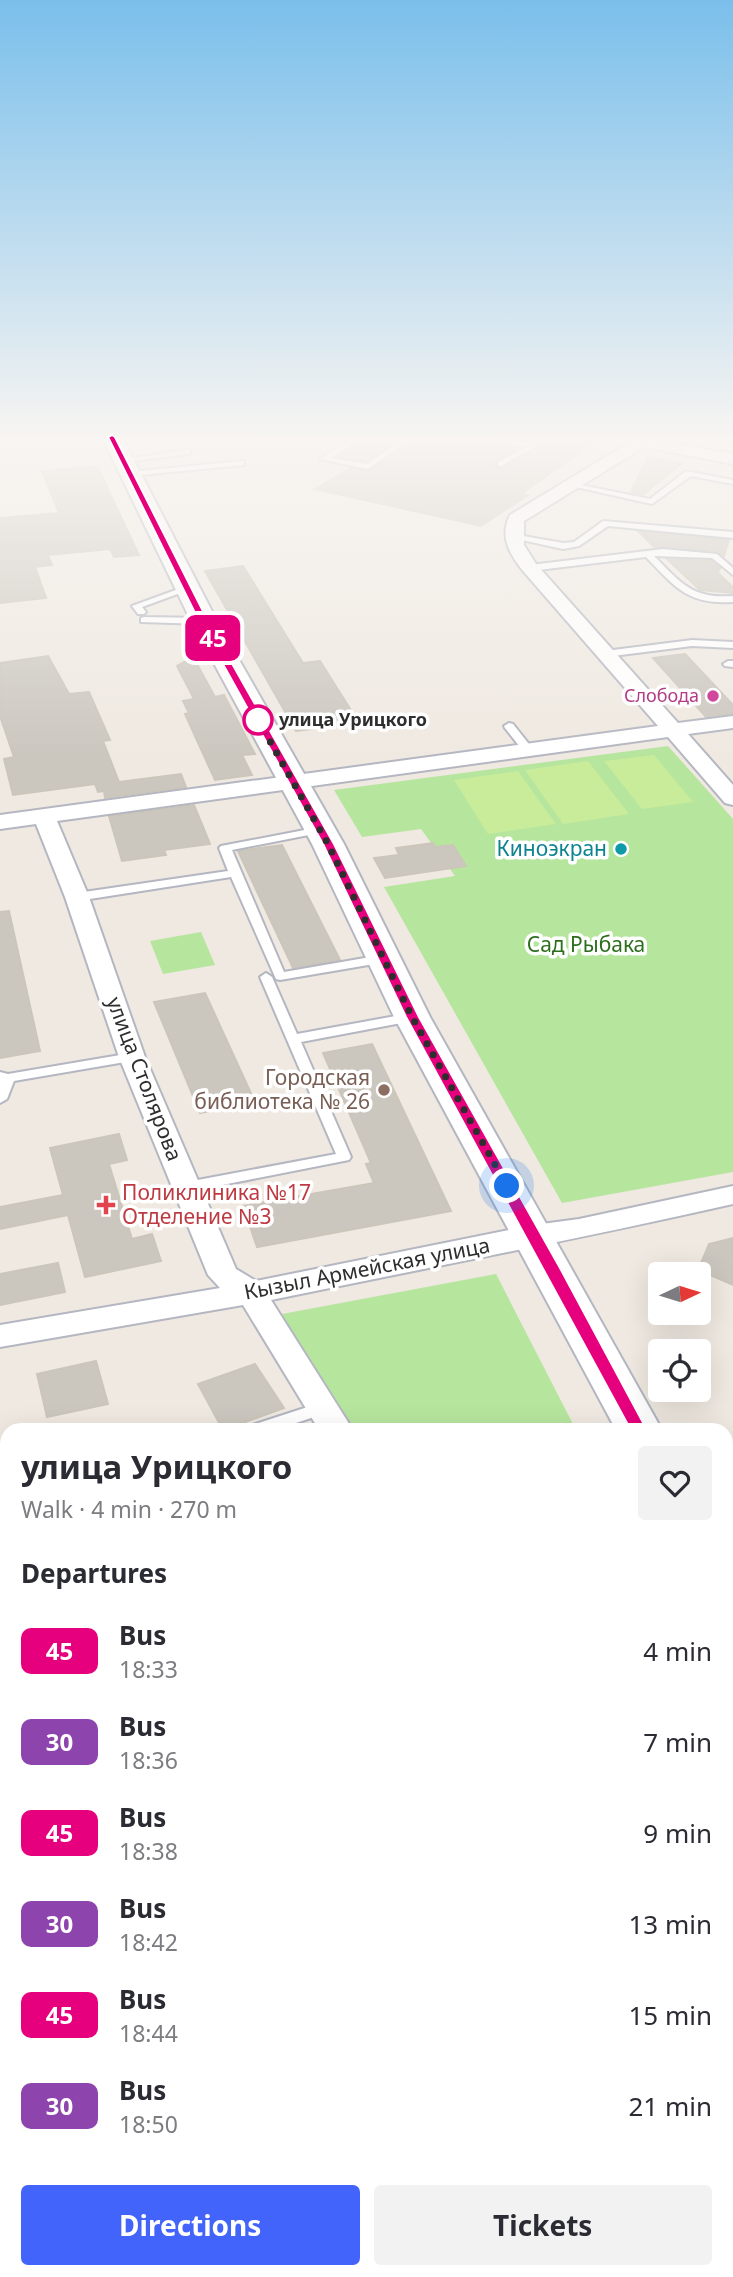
<!DOCTYPE html>
<meta charset="utf-8">
<style>
body{margin:0;font-family:"Noto Sans",sans-serif;background:#f2f2f3;color:#2b2b33;height:100vh;display:flex;flex-direction:column;font-size:26px;white-space:nowrap}
*{box-sizing:border-box;margin:0}
p{font-size:23px;color:#7c7c81}
.icon{flex:none;width:38px;height:38px;fill:none;stroke:currentColor;stroke-width:2;stroke-linecap:round;stroke-linejoin:round}
.map{position:relative;flex:1;overflow:hidden}
.drawer{position:absolute;left:0px;top:1423px;width:733px;height:856px;display:flex;flex-direction:column;background:#fff;border-radius:21px 21px 0 0;box-shadow:0 7px 28px #0002}
.drawer>*{flex:none}
.badge{padding:0 14px;border-radius:10px;font-size:24px;line-height:46px}
.needle{width:46px;rotate:86deg}
.fabs{position:absolute;left:648px;top:1262px;display:grid;gap:14px}
.fabs a{display:grid;place-items:center;width:63px;height:63px;border-radius:7px;background:#fff;box-shadow:0 7px 28px #0002;font-size:35px}
.you{position:absolute;width:35px;height:35px;margin:-18px;border:5px solid #fff;border-radius:50%;background:#1a73e8;box-shadow:0 0 0 10px #1a73e833}
.map>.badge{position:absolute;translate:-50% -50%;box-shadow:0 0 0 4px #fff}
h2{padding:0 21px;font-size:26px;line-height:63px}
.round{display:grid;place-items:center;flex:none;width:74px;height:74px;border-radius:7px;background:#f2f2f3}
.summary{display:flex;align-items:center;justify-content:space-between;height:119px;padding:0 21px}
h1{font-size:33px;font-weight:700;line-height:52px}
.primary-button{display:flex;gap:14px;margin-top:auto;padding:14px 21px}
.primary-button a{flex:1;height:80px;border-radius:7px;background:#4264fb;color:#fff;font-size:28px;font-weight:700;line-height:80px;text-align:center}
.primary-button a+a{background:#f2f2f3;color:#2b2b33}
ul{padding:0;list-style:none}
li{display:flex;align-items:center;gap:21px;height:91px;padding:0 21px}
li div{flex:1}
li b{display:block;font-size:26px}
li em{font-style:normal}
li .badge{min-width:77px;font-weight:700;text-align:center}
.map>svg:first-child{display:block}
.green{fill:#b6e59e}
.pitch{fill:#c9ec9a}
.building{fill:#cbc7bf;stroke:#cbc5ba;stroke-width:2}
.lines{fill:none;stroke-linecap:round;stroke-linejoin:round}
.service-casing{stroke:#b4b7c1;stroke-width:4}
.minor-casing{stroke:#b4b7c1;stroke-width:4}
.secondary-casing{stroke:#b4b7c1;stroke-width:4}
.service{fill:#fff;fill-rule:evenodd}
.minor{fill:#fff;fill-rule:evenodd}
.secondary{fill:#fff;fill-rule:evenodd}
.line{fill:#e6007e;stroke:#fff;stroke-width:2}
.walk{stroke:#2e2e2e;stroke-width:7;stroke-dasharray:0 12.6}
.hotel-dot{fill:#d1479c;stroke:#fff;stroke-width:2.5}
.stop-dot{fill:#fff;stroke:#e6007e;stroke-width:3.5}
.culture-dot{fill:#0f9aa8;stroke:#fff;stroke-width:2.5}
.education-dot{fill:#8d6e63;stroke:#fff;stroke-width:2.5}
.health-dot{fill:#e0444e;stroke:#fff;stroke-width:2.5}
.labels{text-anchor:middle;stroke-width:7;stroke-linejoin:round;paint-order:stroke}
.far-hotel-label{font-size:18px;fill:#b23c85;stroke:#fff;text-anchor:end}
.far-stop-label{font-size:18px;font-weight:bold;fill:#2e2e2e;stroke:#fff;text-anchor:start}
.culture-label{font-size:21px;fill:#0d838f;stroke:#fff;text-anchor:end}
.park-label{font-size:21px;fill:#2c6e1b;stroke:#fff}
.education-label{font-size:21px;fill:#785e54;stroke:#fff;text-anchor:end}
.street-label{font-size:21px;fill:#2e2e2e;stroke:#fff}
.health-label{font-size:21px;fill:#be3a42;stroke:#fff;text-anchor:start}
</style>
<div class="map">
<svg width="733" height="2277" viewBox="0 0 733 2277">
<rect width="100%" height="100%" fill="#efe9e1"/>
<path class="green" d="M668 746 733 819V1172L562 1203 384 887 455 876 421 829 362 837 334 790Z
M201 932 215 965 163 974 150 941Z
M496 1274 576 1430H346L282 1314Z
M726 1726 733 1739V2054L726 2044Z
M333 2272H434L436 2277H335Z"/>
<path class="pitch" d="M654 755 693 802 642 809 604 761Z
M588 761 629 814 563 824 525 770Z
M518 771 556 824 488 834 454 780Z"/>
<path class="building" d="M368 437H400L366 461 339 457Z
M417 437H480L519 448 497 460 495 466 498 469 540 447 538 443 511 437H567L594 442 521 494 528 495 481 526 315 489 351 468 369 471Z
M648 457 682 463 643 495 631 492Z
M97 466 139 555 114 557 110 549 48 555 52 565 35 567 46 598 0 603V518L59 513 42 471Z
M638 531 729 540 724 556 717 551 654 547Z
M667 559 711 561 720 568 718 573 733 587V593L700 590Z
M243 566 303 663 320 661 359 723 296 731 205 571Z
M685 654 733 705V713L706 717 653 658Z
M48 656 69 694 89 692 110 740 103 741 119 782 181 774 186 787 105 798 104 791 98 792 95 784 13 795 4 759 14 757 0 716V663Z
M193 657 215 697 224 695 255 754 242 755 252 775 215 780 185 714 189 713 183 701 194 699 177 666Z
M194 805 210 844 164 850 166 855 122 861 109 816Z
M433 843 435 847 453 845 466 866 385 878 374 858 399 855 396 848Z
M282 845 340 960 293 968 238 851Z
M9 911 40 1051 0 1058V912Z
M205 993 255 1102 200 1113 154 1002Z
M372 1044 451 1211 257 1247 243 1206 374 1183 366 1164 371 1163 323 1053Z
M119 1134 127 1160 109 1164 132 1239 152 1234 161 1261 85 1277 68 1215 0 1229V1207L63 1195 50 1148Z
M733 1238V1285L710 1275 701 1263 709 1244Z
M58 1263 65 1292 0 1305V1274Z
M96 1361 108 1404 47 1417 37 1374Z
M255 1364 284 1408 223 1430 198 1384Z"/>
<g class="lines">
<defs>
<path id="service" d="M354 437H364L331 458 367 464 405 437H414L368 469 320 459Z
M482 437H499L537 446 501 466H498V462L526 447Z
M187 450H190V454L123 462 119 460Z
M241 461H244V465L130 476 126 474 130 472Z
M686 471 733 480V484L691 476 652 504 567 485 571 483 650 499Z
M603 521 733 532V538L608 526 579 546 563 549 508 537 512 534 563 543 574 542Z
M663 549 717 554 733 568V575L712 558 654 556C681 583 692 599 733 596V602C688 605 675 587 646 557L530 571 526 568 530 565Z
M184 587 191 589 142 607 146 612 144 614H138L132 606Z
M144 617 204 618 209 621 204 624 141 622V618Z
M692 640 733 642V648L692 646 605 657 600 654 605 651Z
M728 661H733V667L725 666 723 664Z
M509 723 513 724 532 748V752H524L505 728 504 726Z
M320 827 326 830 324 832 232 850 284 972 382 955 386 956 388 959 386 962 280 980 276 979 231 877 77 901 71 897 77 893 228 871 219 848 221 846Z
M266 973 272 977 297 1034 412 1013 418 1017 412 1021 301 1042 351 1157 349 1160 187 1192 182 1190 180 1187 182 1184 187 1182 336 1154 260 977Z
M132 1053 137 1054 139 1057 137 1060 14 1081 7 1099 0 1103V1072L8 1074Z
M323 1402 329 1404 331 1408 329 1412 275 1430H247L249 1426Z
M733 1471V1485L726 1488V1474Z
M7 1796V1815L0 1817V1798Z
M0 1877 7 1880V1919L0 1916Z
M112 2272H136L138 2277H114Z
M525 2272H550L552 2277H527Z"/>
<path id="minor" d="M619 437H640L733 454V464L644 447 524 521V545L536 564 678 723 733 716V728L688 734 733 785V805L725 803 668 737 57 821 89 897 145 1057 236 1269 256 1281 534 1225 579 1219 733 1186V1204C579 1239 425 1268 271 1300L353 1430H319L243 1305 0 1347V1325L220 1288 208 1275 119 1057 65 897 36 824 0 829V815L658 726 524 572C510 555 499 537 510 515L627 444 620 442Z
M726 2079 733 2082V2137L726 2134Z"/>
<path id="secondary" d="M102 437H122L217 621 344 844 430 1017 662 1430H616L394 1017 312 844 191 621Z
M726 1575 733 1577V1630L726 1628Z"/>
</defs>
<use href="#service" class="service-casing"/>
<use href="#minor" class="minor-casing"/>
<use href="#secondary" class="secondary-casing"/>
<use href="#service" class="service"/>
<use href="#minor" class="minor"/>
<use href="#secondary" class="secondary"/>
</g>
<linearGradient id="sky" x2="0" y2="1"><stop stop-color="#7abfeb"/><stop offset="0.58" stop-color="#f8f5f2"/><stop offset="1" stop-color="#f8f5f2" stop-opacity="0"/></linearGradient>
<rect width="733" height="756" fill="url(#sky)"/>
<path class="line" d="M112 435 115 437 208 621 334 844 419 1017 560 1268 647 1430 645 1434H633L406 1017 323 844 199 621 108 437Z"/>
<g class="lines">
<path class="walk" d="M258 720 328 844 412 1017 507 1186"/>
</g>
<circle class="hotel-dot" cx="713" cy="696" r="7"/>
<circle class="stop-dot" cx="258" cy="720" r="14"/>
<circle class="culture-dot" cx="621" cy="849" r="7"/>
<circle class="education-dot" cx="384" cy="1090" r="7"/>
<path class="health-dot" d="M102.5 1194.5h7v7h7v7h-7v7h-7v-7h-7v-7h7z"/>
<g class="labels">
<g class="far-hotel-label">
<text x="699" y="702">Слобода</text>
</g>
<g class="far-stop-label">
<text x="279" y="726">улица Урицкого</text>
</g>
<g class="culture-label">
<text x="607" y="856">Киноэкран</text>
</g>
<g class="park-label">
<text x="586" y="952">Сад Рыбака</text>
</g>
<g class="education-label">
<text x="370" y="1085">Городская<tspan x="370" dy="24">библиотека № 26</tspan></text>
</g>
<g class="street-label">
<text transform="translate(144 1079) rotate(69)" y="7">улица Столярова</text>
<text transform="translate(367 1269) rotate(-11)" y="7">Кызыл Армейская улица</text>
</g>
<g class="health-label">
<text x="122" y="1200">Поликлиника №17<tspan x="122" dy="24">Отделение №3</tspan></text>
</g>
</g>
</svg>
<div class="fabs">
<a><svg class="needle" viewBox="-14 -14 28 28"><path d="M0-13l5 13h-10z" fill="#e53935"/><path d="M0 13l5-13h-10z" fill="#7c7c81"/></svg></a>
<a><svg class="icon" aria-label="locate" viewBox="0 0 24 24"><circle cx="12" cy="12" r="6"/><path d="M12 2v4M12 18v4M2 12h4M18 12h4"/></svg></a>
</div>
<div class="you" style="left:507px;top:1186px"></div>
<b class="badge" style="left:213px;top:638px;background:#e6007e;color:#fff">45</b>
<section class="drawer">
<div class="summary"><div><h1>улица Урицкого</h1><p>Walk · 4 min · 270 m</p></div><a class="round"><svg class="icon" aria-label="heart" viewBox="0 0 24 24"><path d="M12 20l-8-8c-3-5 5-10 8-4 3-6 11-1 8 4z"/></svg></a></div>
<h2>Departures</h2>
<ul>
<li><span class="badge" style="background:#e6007e;color:#fff">45</span><div><b>Bus</b><p>18:33</p></div><em>4 min</em></li>
<li><span class="badge" style="background:#8e44ad;color:#fff">30</span><div><b>Bus</b><p>18:36</p></div><em>7 min</em></li>
<li><span class="badge" style="background:#e6007e;color:#fff">45</span><div><b>Bus</b><p>18:38</p></div><em>9 min</em></li>
<li><span class="badge" style="background:#8e44ad;color:#fff">30</span><div><b>Bus</b><p>18:42</p></div><em>13 min</em></li>
<li><span class="badge" style="background:#e6007e;color:#fff">45</span><div><b>Bus</b><p>18:44</p></div><em>15 min</em></li>
<li><span class="badge" style="background:#8e44ad;color:#fff">30</span><div><b>Bus</b><p>18:50</p></div><em>21 min</em></li>
</ul>
<div class="primary-button"><a>Directions</a><a>Tickets</a></div>
</section>
</div>
